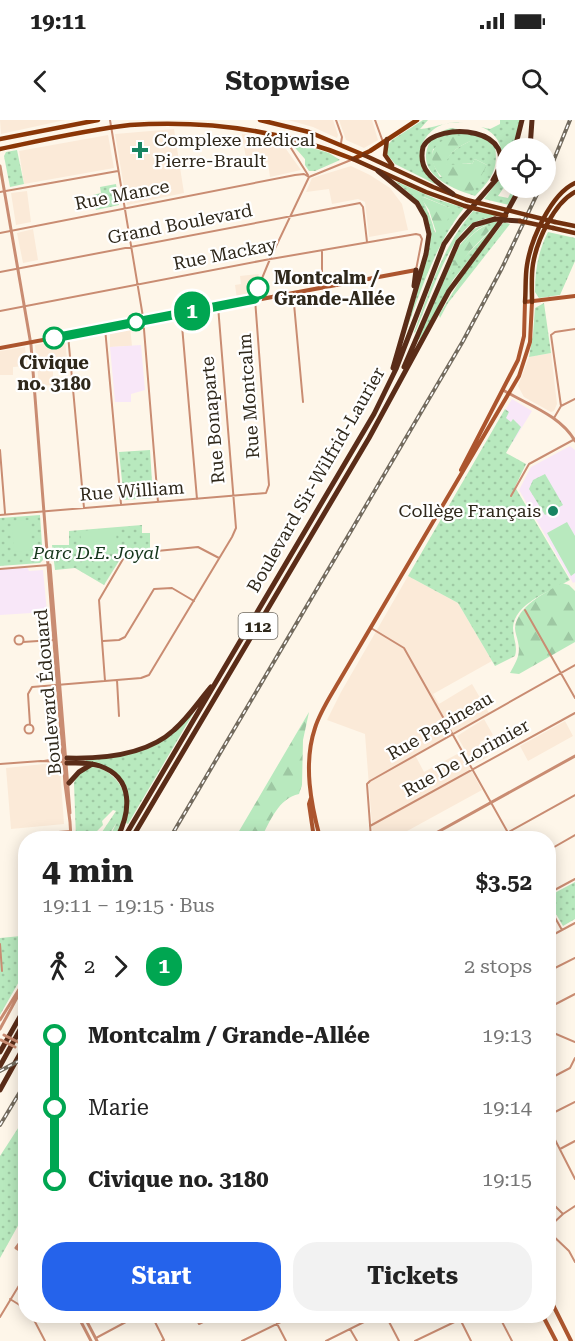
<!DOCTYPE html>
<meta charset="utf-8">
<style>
body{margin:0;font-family:"Roboto Serif",serif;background:#f2f2f2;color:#222;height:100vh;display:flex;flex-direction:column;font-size:22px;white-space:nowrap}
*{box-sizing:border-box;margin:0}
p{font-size:20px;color:#767676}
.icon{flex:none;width:33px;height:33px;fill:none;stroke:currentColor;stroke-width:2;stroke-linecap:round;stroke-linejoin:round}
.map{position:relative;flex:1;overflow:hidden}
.sheet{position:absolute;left:18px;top:711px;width:538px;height:492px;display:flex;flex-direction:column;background:#fff;border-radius:24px;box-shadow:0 3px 15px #0003}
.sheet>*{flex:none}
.badge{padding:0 12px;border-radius:20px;font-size:21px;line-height:39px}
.buttons{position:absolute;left:496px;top:18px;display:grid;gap:12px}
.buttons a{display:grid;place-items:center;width:60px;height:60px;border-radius:50%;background:#fff;box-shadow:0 3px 15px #0003;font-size:30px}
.map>.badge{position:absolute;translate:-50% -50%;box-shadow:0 0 0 3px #fff}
.legs{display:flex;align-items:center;gap:9px;height:66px;padding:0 24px;font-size:20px}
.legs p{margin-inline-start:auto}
.headline{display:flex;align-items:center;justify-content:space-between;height:102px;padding:0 24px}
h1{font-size:33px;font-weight:700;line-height:45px}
.cta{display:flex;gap:12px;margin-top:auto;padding:12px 24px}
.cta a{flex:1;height:69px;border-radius:24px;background:#2563eb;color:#fff;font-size:24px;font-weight:700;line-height:69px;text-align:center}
.cta a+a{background:#f2f2f2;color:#222}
ul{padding:0 24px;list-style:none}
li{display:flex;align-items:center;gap:21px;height:72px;font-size:22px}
li i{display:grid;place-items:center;width:9px;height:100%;margin:0 8px;background:currentColor}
li i::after{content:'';width:15px;height:15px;margin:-8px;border:4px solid;border-radius:50%;background:#fff}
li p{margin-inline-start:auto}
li:first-child i{background:linear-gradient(#0000 50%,currentColor 0)}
li:last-child i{background:linear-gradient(currentColor 50%,#0000 0)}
.status{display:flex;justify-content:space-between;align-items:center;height:42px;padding:0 30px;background:#fff;direction:ltr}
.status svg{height:16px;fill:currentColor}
header{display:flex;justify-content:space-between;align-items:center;height:78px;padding:0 24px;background:#fff;font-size:27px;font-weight:700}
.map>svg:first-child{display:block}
.commercial{fill:#fbead8}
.education{fill:#f8e7f8}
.green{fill:url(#green-dots);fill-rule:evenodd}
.forest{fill:url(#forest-firs)}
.pitch{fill:#b8e9be}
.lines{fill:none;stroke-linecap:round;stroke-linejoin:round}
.minor{stroke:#c98c72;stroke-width:2}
.tertiary{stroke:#c98c72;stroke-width:3}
.secondary{stroke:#ac552e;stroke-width:4}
.primary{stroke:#8a3606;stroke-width:4.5}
.trunk{stroke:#72310f;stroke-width:4.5}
.motorway{stroke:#5a2c18;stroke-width:5}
.rail-casing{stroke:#736b5e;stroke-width:4}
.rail{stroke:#fff;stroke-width:1.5;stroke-dasharray:4.5;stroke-linecap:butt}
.tertiary-bridge{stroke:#c98c72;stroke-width:3}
.trunk-bridge{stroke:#72310f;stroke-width:4.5}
.motorway-bridge{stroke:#5a2c18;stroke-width:5}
.line-1-casing{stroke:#fff;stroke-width:14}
.line-1{stroke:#00a651;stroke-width:9}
.poi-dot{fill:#178562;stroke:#fff;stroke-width:2}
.stop-1-dot{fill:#fff;stroke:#00a651;stroke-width:3}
.labels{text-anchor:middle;stroke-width:4.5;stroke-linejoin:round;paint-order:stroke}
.shield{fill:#fff;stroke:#6d685f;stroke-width:1.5}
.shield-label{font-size:16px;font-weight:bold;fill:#2f281b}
.poi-label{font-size:18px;fill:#2f281b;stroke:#fff;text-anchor:start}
.street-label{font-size:18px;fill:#2f281b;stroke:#fff}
.stop-label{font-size:18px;font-weight:bold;fill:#2f281b;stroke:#fff;text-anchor:start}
.park-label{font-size:18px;font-style:italic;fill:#15361b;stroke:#fff}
</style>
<div class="status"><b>19:11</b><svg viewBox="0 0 49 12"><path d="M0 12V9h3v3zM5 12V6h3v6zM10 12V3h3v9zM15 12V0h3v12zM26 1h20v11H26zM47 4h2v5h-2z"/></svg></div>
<header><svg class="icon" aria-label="back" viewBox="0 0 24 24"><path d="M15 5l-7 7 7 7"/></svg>Stopwise<svg class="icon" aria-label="search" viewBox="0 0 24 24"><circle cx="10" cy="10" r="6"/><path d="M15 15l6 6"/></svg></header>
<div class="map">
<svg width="575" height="1221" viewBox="0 0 575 1221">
<defs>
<pattern id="green-dots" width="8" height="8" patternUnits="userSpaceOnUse" patternTransform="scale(1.5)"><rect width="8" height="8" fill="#b8e9be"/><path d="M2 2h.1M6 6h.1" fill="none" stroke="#9ec8a3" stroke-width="1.8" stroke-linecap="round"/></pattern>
<pattern id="forest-firs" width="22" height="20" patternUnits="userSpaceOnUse" patternTransform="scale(1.5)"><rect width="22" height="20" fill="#b8e9be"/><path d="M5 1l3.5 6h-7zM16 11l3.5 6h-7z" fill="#9ec8a3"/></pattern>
</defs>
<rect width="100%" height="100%" fill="#fef6e9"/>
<path class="commercial" d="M0 0H65L1 14Z
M288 0H333L338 15 337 18 313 7Z
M339 0H372L378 20 364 28 346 20Z
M174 9 184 73 127 85 115 14Z
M242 14 276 18 281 22 301 50 270 57 268 42 247 45Z
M108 15 114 48 24 64 19 31Z
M351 46 370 55 390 68 402 84 408 110 369 117 365 82 358 79 332 84 329 69 306 72 312 58Z
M27 71 31 102 16 105 11 73Z
M33 109 38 140 23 143 17 113Z
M259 154 250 176 237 179 235 165 241 164 240 156Z
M130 206 132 226 110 227V210Z
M65 219 67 239 53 240V265L39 266 35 225Z
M25 227 27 246 13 247V255H0V231Z
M551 233 557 284 554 291 551 292 524 277 518 266 529 237Z
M408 456 458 483 492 541 433 574 439 584 472 564 489 593 415 635 424 652 461 632 482 670 398 716 399 718H373L365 614 327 600 341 572Z
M484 599 493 615 480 622 488 637 473 644 457 616Z
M565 601 573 616 528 641 520 626Z
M44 644 55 645 60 648 64 704 11 709 6 648Z"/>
<path class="education" d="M141 225 145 270 131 274V282H115L110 227Z
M512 279 532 291 513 322 493 310Z
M570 326 575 330V462L573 463 519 370 531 347Z
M27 447 29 451 43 450 47 492 0 495V449Z"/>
<path class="green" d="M423 0H428L420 9C436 8 449 0 464 3 457 2 451 2 445 4 431 7 416 25 421 40 424 48 432 56 435 64L395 44 387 34 388 25 392 20Z
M500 0H521L513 28H507V42L502 50C503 32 502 15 481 7L490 9 500 4Z
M451 8 477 12 495 27C499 50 490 60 475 76 456 70 419 57 427 29 430 17 440 11 451 8ZM470 21C459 27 449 31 445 44 455 50 463 40 472 44L475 39 487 45 440 57C435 48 431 40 433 29Z
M289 21 329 33 340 40 315 51H309L305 45V39Z
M17 30 24 64 10 67 4 36 6 32Z
M507 49V63L498 76 508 78 513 68H518L509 85 484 79Z
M395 61 436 79 464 88C432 129 418 180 400 228L430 115 415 78ZM424 77 450 88 435 113C432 100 427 89 422 78Z
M116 64 119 85 96 90 93 75 101 73 100 67Z
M473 91 496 95C489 99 478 99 470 105 447 122 427 185 415 213L414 212C430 169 443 126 473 91Z
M490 102H499L453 160 422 216 420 219H418L459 126 474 109ZM486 105 491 108 490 111 450 152C458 135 467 113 486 105Z
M504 102 510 104 448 183 440 198 439 195 464 154Z
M548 112 575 118V141L560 175 539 178 535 172C535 150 538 132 548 112Z
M544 183 551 233 529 237 533 214 535 188Z
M505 289 509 292 506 298 511 302 513 299 521 307 506 333 526 344 515 367 570 460C551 471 514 483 513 508 513 518 518 526 515 536L495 546 458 483 408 456Z
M150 330 153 378 124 380 119 332Z
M545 354 563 385 545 395 529 369 533 360Z
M40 395 43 440 40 443 0 446V398Z
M142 405V413H150V429L130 430 124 433 104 465 75 448 55 450 52 425H69V411Z
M194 592 128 704 126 703 129 680 117 655 86 641V639L150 628Z
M92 647C111 648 127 668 126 687 125 697 119 709 115 718H109L117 702 107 718H98L116 691 113 690 102 701 103 705 97 711 89 713 88 718H76L74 663C77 655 83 649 92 647Z
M575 762V799L563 806 549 782V776Z
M19 792 25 797V851L0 895V818L21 816Z
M25 1001V1093L0 1138V1036L22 1002Z"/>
<path class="forest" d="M467 15 472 16 470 21C459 27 449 31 446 44 454 47 463 41 472 44L475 39 487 45 472 73C431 64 410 18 467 15Z
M423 77 450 88 452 92 443 108 437 115 429 90 421 78Z
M487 105 492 108 470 131 448 159C453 139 466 114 487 105Z
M562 463 569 465 575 471V522L519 554 510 553C516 542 521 535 518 522 517 517 515 512 515 508 517 486 545 473 562 463Z
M309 592 303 620 302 665 299 674C278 679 271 700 261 718H235Z"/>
<path class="pitch" d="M30 400 32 430 14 432 12 401Z
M567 402 575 416V453L571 456 547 413Z
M116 408 117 430 82 432 80 411Z"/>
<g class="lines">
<path class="minor" d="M110 0 143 197 158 382
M336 0 342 17 341 23
M375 0 383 22
M284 17 308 55
M0 72 118 51
M0 113 295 55 304 54 309 57 351 40
M322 131V167
M0 152 360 83 363 87 367 122
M293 173 303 282
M0 191 265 140 416 114 420 115 422 119 416 150
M181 194 197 379
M105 208 121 384
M68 215 84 388
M561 286 575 279
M554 298 561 286 551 215 555 212 575 209
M0 330 5 393
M511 376 529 344 575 319
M0 395 266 373 269 365 255 179 258 168 270 139 309 57
M0 449 49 445
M525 490 575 578
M371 508 404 528 511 718
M14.5 520a4.5 4.5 0 1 1 9 0a4.5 4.5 0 1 1-9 0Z
M103 521 119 520 125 517 154 469 172 468 194 481
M23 522 53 520
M117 560 119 596
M105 561 99 480 126 434 198 427 219 438
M24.5 609a4.5 4.5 0 1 1 9 0a4.5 4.5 0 1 1-9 0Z
M30 605 28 574 32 567 141 558 149 555 232 417 236 408 218 186
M44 641 62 638
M0 644 41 641 63 642
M370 706 575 593
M28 718 33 714 71 711
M371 718 367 664 370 661 575 545
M498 718 575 675
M549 730 575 715
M549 773 575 759
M26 786 22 791 26 795
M549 787 562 810
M549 817 575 803
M0 824 2 851
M549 851 575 838
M549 873 554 884
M549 890 550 887 575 874
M549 911 575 922
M549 959 570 948 575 938
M549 995 575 982
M549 1008 575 1059
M560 1029 575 1021
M549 1080 563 1094
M549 1107 563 1094 575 1086
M549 1112 569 1131 575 1142
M10 1179 26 1189
M32 1196 45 1221
M152 1196 164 1220 162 1221
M195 1196 199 1204 215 1196
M273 1196 286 1221
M386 1196 399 1221
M499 1196 512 1221
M0 1197 26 1154
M460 1199 471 1221
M350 1209 357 1221
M96 1218 137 1196
M242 1221 293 1196
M326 1221 376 1196
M415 1221 467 1196"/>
<path class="tertiary" d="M0 46 31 225 65 664 70 702
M503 270C528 285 560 295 575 321
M50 445 70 693
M70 702 71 718
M427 718 575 636
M0 900 26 858
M0 909 26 861
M26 1128 19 1124 16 1128 26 1134
M78 1196 91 1221
M84 1196 97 1221"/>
<path class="secondary" d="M0 228 416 150
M461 350 518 240 524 216 525 182 575 176
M311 678 309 684 314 718
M320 718C311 684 303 644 315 608 320 592 330 577 338 563L519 256 530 222 532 182
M549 1177 571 1221
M543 1196 556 1221"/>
<path class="primary" d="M260 0 309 12 364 35
M0 19 98 0
M0 29C43 20 86 10 130 5 207 0 282 10 353 39L370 31 417 0"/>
<path class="trunk" d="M387 19 385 35 392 45
M364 35 433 67 467 80
M353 39 426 72 465 86
M555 102 575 106
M553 108 575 113
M525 182C526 170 525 157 527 145 531 119 551 74 575 63
M532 182C532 169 531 156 533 144 537 120 554 83 575 72"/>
<path class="motorway" d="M515 28 522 0
M530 28 532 0
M378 51 417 83 425 97 429 114 426 134 393 248
M453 74C445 68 435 62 428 53 422 46 421 36 423 27 436 0 527 7 493 60
M505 100 520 101
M414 166 416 150
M404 247 458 122 474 105 495 99
M67 638C103 639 147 635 174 610 188 598 199 581 211 567
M67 643C79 643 89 642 100 646 135 658 130 693 117 718
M69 663 79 652 92 644
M124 718 374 294 396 249 444 124 461 100 507 47
M132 718 369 318 449 171 504 97 520 68
M0 932 26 886
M0 946 26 899
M0 970 26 923"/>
<defs>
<path id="rail" d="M546 59 570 0
M170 718 463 221 502 148 540 68
M0 951 26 937
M0 1005 26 962"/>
</defs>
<use href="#rail" class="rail-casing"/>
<use href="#rail" class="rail"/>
<path class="tertiary-bridge" d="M4 915 18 922
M1 920 15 927"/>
<path class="trunk-bridge" d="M467 80 555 102
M465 86 506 96
M520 101 553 108"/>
<path class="motorway-bridge" d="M495 99 505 100"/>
</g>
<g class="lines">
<defs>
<path id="line-1" d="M54 218 255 179 258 168"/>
</defs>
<use href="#line-1" class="line-1-casing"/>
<use href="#line-1" class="line-1"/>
</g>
<g class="poi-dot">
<path d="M137 21h6v6h6v6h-6v6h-6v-6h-6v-6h6z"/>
<circle cx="553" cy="391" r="6"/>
</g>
<g class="stop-1-dot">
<circle cx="258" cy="168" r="10"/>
<circle cx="136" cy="202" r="8"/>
<circle cx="54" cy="218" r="10"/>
</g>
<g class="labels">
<rect class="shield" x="238.5" y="493" width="39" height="26" rx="4.5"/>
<g class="shield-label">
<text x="258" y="512">112</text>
</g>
<g class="poi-label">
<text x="154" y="26">Complexe médical<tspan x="154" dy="21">Pierre-Brault</tspan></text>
<text x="541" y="397" text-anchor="end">Collège Français</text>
</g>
<g class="street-label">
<text transform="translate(122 75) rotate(-11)" y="6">Rue Mance</text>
<text transform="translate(180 104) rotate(-11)" y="6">Grand Boulevard</text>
<text transform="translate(225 134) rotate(-11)" y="6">Rue Mackay</text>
<text transform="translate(249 276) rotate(-94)" y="6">Rue Montcalm</text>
<text transform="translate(213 300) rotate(-95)" y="6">Rue Bonaparte</text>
<text transform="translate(316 360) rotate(-60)" y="6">Boulevard Sir-Wilfrid-Laurier</text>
<text transform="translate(132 371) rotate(-4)" y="6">Rue William</text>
<text transform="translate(48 572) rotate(-95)" y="6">Boulevard Édouard</text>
<text transform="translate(440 606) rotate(-30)" y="6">Rue Papineau</text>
<text transform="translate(466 638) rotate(-29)" y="6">Rue De Lorimier</text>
</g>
<g class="stop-label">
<text x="274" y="164">Montcalm /<tspan x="274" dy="21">Grande-Allée</tspan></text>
<text x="54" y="249" text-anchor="middle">Civique<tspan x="54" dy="21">no. 3180</tspan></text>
</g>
<g class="park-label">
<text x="96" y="439">Parc D.E. Joyal</text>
</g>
</g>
</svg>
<div class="buttons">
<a><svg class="icon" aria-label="locate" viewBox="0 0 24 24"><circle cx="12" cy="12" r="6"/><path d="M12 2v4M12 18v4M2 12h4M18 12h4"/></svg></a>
</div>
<b class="badge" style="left:192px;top:191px;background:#00a651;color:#fff">1</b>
<section class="sheet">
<div class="headline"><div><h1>4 min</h1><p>19:11 – 19:15 · Bus</p></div><b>$3.52</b></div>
<div class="legs"><svg class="icon" aria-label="walk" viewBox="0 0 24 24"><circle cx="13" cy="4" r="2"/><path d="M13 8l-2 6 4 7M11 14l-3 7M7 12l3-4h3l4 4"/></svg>2<svg class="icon" aria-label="forward" viewBox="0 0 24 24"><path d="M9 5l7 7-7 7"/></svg><b class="badge" style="background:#00a651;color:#fff">1</b><p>2 stops</p></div>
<ul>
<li><i style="color:#00a651"></i><b>Montcalm / Grande-Allée</b><p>19:13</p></li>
<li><i style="color:#00a651"></i><span>Marie</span><p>19:14</p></li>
<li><i style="color:#00a651"></i><b>Civique no. 3180</b><p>19:15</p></li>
</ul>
<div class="cta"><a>Start</a><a>Tickets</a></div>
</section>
</div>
